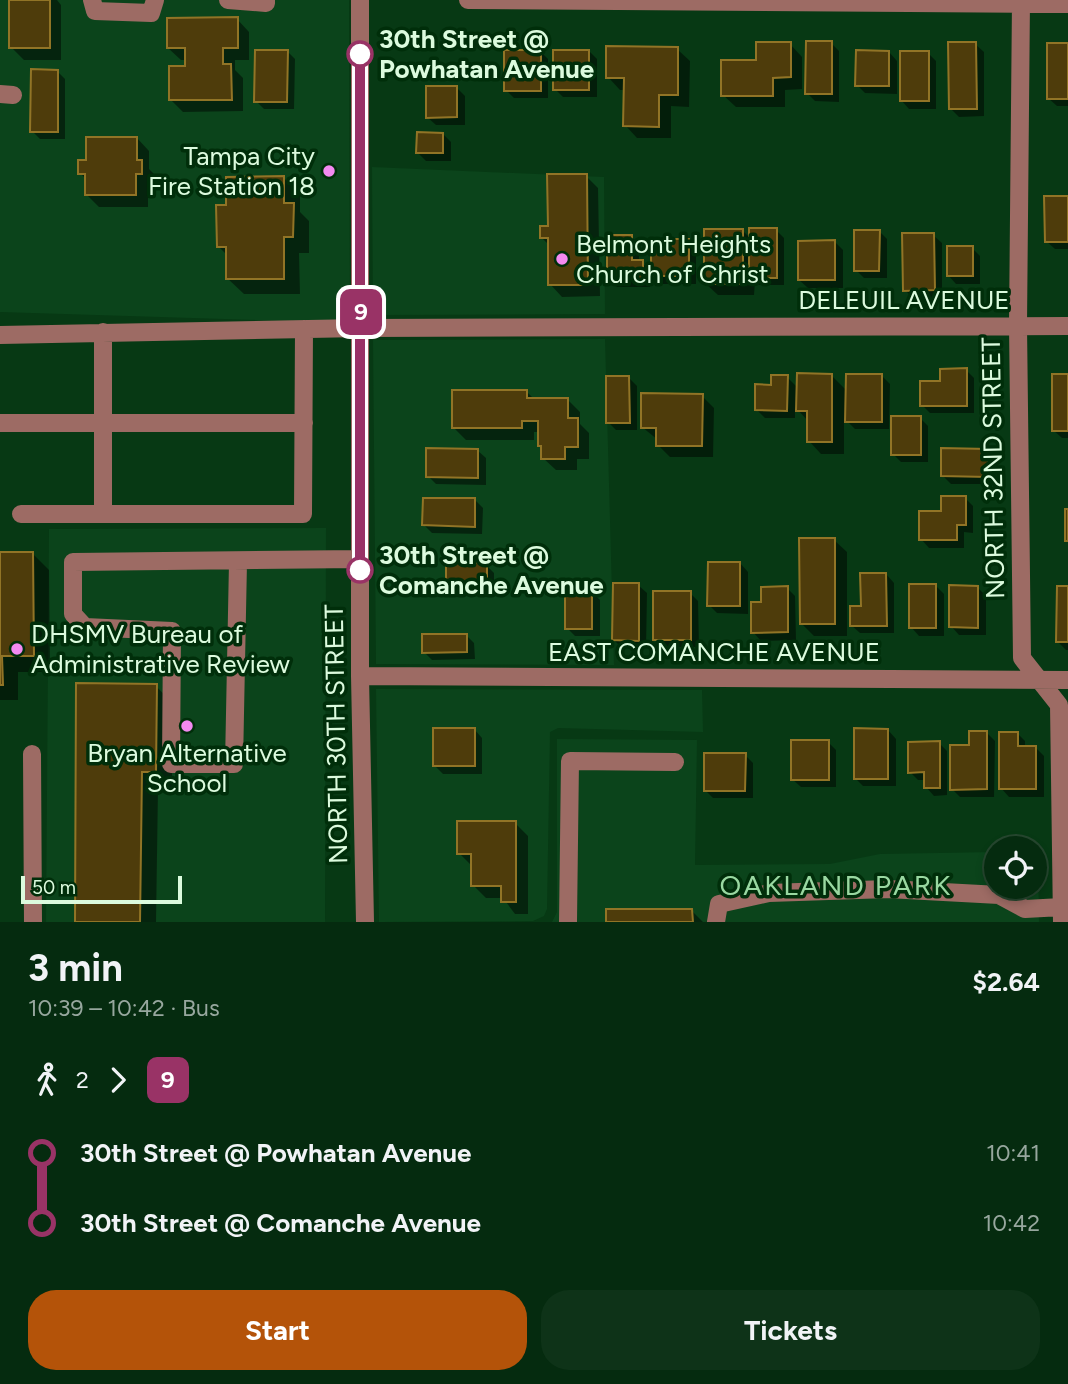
<!DOCTYPE html>
<meta charset="utf-8">
<style>
body{margin:0;font-family:Figtree,sans-serif;background:#0e3318;color:#f1f3f6;height:100vh;display:flex;flex-direction:column;font-size:26px;white-space:nowrap}
*{box-sizing:border-box;margin:0}
p{font-size:23px;color:#97a79e}
.icon{flex:none;width:38px;height:38px;fill:none;stroke:currentColor;stroke-width:2;stroke-linecap:round;stroke-linejoin:round}
.map{position:relative;height:922px;overflow:hidden}
.drawer{display:flex;flex-direction:column;background:#052b0f;flex:1}
.drawer>*{flex:none}
.badge{padding:0 14px;border-radius:10px;font-size:24px;line-height:46px}
.controls{position:absolute;left:984px;top:836px;display:grid;gap:14px}
.controls a{display:grid;place-items:center;width:63px;height:63px;border-radius:50%;background:#052b0f;box-shadow:0 4px 10px #0003,0 0 0 2px #26472f;font-size:35px}
.scale{position:absolute;left:21px;bottom:18px;width:161px;box-sizing:border-box;padding-left:7px;border:4px solid #dcfbde;border-top:0;font-size:19px;line-height:24px;white-space:nowrap;color:#dcfbde;-webkit-text-stroke:5px #002e0a;paint-order:stroke}
.map>.badge{position:absolute;translate:-50% -50%;box-shadow:0 0 0 4px #fff}
.legs{display:flex;align-items:center;gap:10px;height:77px;padding:0 28px;font-size:23px}
.legs p{margin-inline-start:auto}
.summary{display:flex;align-items:center;justify-content:space-between;height:119px;padding:0 28px}
h1{font-size:38px;font-weight:700;line-height:52px}
.button{display:flex;gap:14px;margin-top:auto;padding:14px 28px}
.button a{flex:1;height:80px;border-radius:28px;background:#b45309;color:#fff;font-size:28px;font-weight:700;line-height:80px;text-align:center}
.button a+a{background:#0e3318;color:#f1f3f6}
ul{padding:0 28px;list-style:none}
li{display:flex;align-items:center;gap:24px;height:70px;font-size:26px}
li i{display:grid;place-items:center;width:10px;height:100%;margin:0 9px;background:currentColor}
li i::after{content:'';width:18px;height:18px;margin:-9px;border:5px solid;border-radius:50%;background:#052b0f}
li p{margin-inline-start:auto}
li:first-child i{background:linear-gradient(#0000 50%,currentColor 0)}
li:last-child i{background:linear-gradient(currentColor 50%,#0000 0)}
.map>svg:first-child{display:block}
.built{fill:#0b441b}
.shadow{fill:#0007}
.building{fill:#4e3c0b;stroke:#917426;stroke-width:2}
.lines{fill:none;stroke-linecap:round;stroke-linejoin:round}
.minor{stroke:#9d6b64;stroke-width:18}
.line-1-casing{stroke:#fff;stroke-width:16}
.line-1{stroke:#936;stroke-width:10}
.stop-1-dot{fill:#fff;stroke:#936;stroke-width:3.5}
.poi-dot{fill:#f38af1;stroke:#002e0a;stroke-width:2.5}
.labels{text-anchor:middle;stroke-width:7;stroke-linejoin:round;paint-order:stroke}
.stop-label{font-size:26px;font-weight:bold;fill:#dcfbde;stroke:#002e0a;text-anchor:start}
.poi-label{font-size:26px;fill:#dcfbde;stroke:#002e0a;text-anchor:start}
.street-label{font-size:26px;fill:#dcfbde;stroke:#002e0a}
.neighbourhood-label{font-size:28px;letter-spacing:2px;fill:#99d8a1;stroke:#002e0a}
</style>
<div class="map">
<svg width="1068" height="922" viewBox="0 0 1068 922">
<rect width="100%" height="100%" fill="#073914"/>
<path class="built" d="M0 0H349L350 323 0 312Z
M372 167 604 177 605 314 373 315Z
M605 339 614 665 376 664 373 340Z
M326 528 325 922H46L49 529Z
M376 689 702 690 703 732 558 728 550 732 547 909 544 916 533 921 379 922Z
M557 739 697 740 695 865 830 864 880 854 996 852V887H1034V852H1038L1039 922H552L557 912Z"/>
<path class="shadow" d="M11 0H57L61 5V60H24L11 47Z
M237 19 249 32V60H235V70L243 78V111L183 112 171 100 186 68V60H181L168 48Z
M831 43 839 51V102L815 101 807 93Z
M790 44 802 57V89L785 90V107H736L723 95 758 62Z
M975 44 984 52V116L959 117 951 109Z
M1068 45V106H1057L1048 98Z
M677 49 690 61 689 107 671 106V138H637L625 125V90H620L608 77Z
M287 51 295 59 294 109H264L256 101Z
M540 51 548 59V98H514L506 90Z
M589 51 597 59V97H563L555 89Z
M889 52 897 61V94L865 93 857 85Z
M928 53 936 61V109H909L901 100Z
M57 71 65 79V139H40L32 131Z
M456 87 465 96V125H436L427 117Z
M443 134 451 142V161H426L418 153Z
M137 138 149 151V169L154 174V185H148V207H99L86 194 87 180 80 173 87 162Z
M586 176 598 188 600 296 562 297 550 284V246L541 237Z
M284 178 300 194V212L309 221V253H299L300 294H244L227 278V255L218 246 228 206Z
M1068 198V249H1055L1046 241Z
M776 230 784 238V285H759L755 281 754 295H718L705 283 743 231 751 239Z
M879 231 887 239V278H864L856 270Z
M933 235 942 243V298H913L905 290Z
M631 237 639 245V261L653 272 688 241 696 249V284H661L650 272V287H617L609 279Z
M835 242 843 250V288H808L799 280Z
M972 248 980 256V284H956L948 275Z
M966 370 974 378V413H930L922 405 942 382Z
M831 375 847 391 882 376 890 384 889 429H855L844 418V454H821L809 441V422L795 407V418H765L757 410 772 387 787 377 798 388Z
M1068 376V438H1062L1053 430Z
M629 378 637 386V430H616L608 422Z
M527 392 535 400H568L580 412V424L589 433V459H577V470H556L543 458 539 432H534V440H466L453 427Z
M702 396 714 408 713 457H670L658 445V440L642 427Z
M920 418 928 426V462H901L893 454Z
M477 450 486 458V485L436 484 428 476Z
M987 450 995 458V484H951L943 476Z
M965 498 973 506V533L964 532V548H929L921 539 942 513Z
M475 500 483 508 482 534 432 533 424 525Z
M834 540 847 552V636H814L801 623Z
M32 553 49 570 50 672H18V700H0V554Z
M740 563 748 572V614L717 613 709 605Z
M486 565 494 573V595H456L448 587Z
M886 574 894 583V633H860L851 625Z
M638 585 647 593 646 648H622L614 640Z
M936 586 944 594V636H919L911 627Z
M787 588 795 596 796 640 761 641 753 632Z
M978 588 986 596V635H959L951 626Z
M1068 588V650H1066L1058 642Z
M592 592 600 600V636H575L567 628Z
M690 593 698 601 699 647H663L655 639Z
M466 635 474 643 475 659 432 660 424 652Z
M156 686 172 703V788H158L156 922H77Z
M474 729 482 738V774H443L435 766Z
M888 730 896 739V786H863L855 778Z
M987 733 995 741 994 797H960L952 789 971 747Z
M1017 733 1025 741V748H1036L1044 756V797H1009L1001 788Z
M828 742 836 750V787H801L792 779Z
M939 743 947 751V795L934 796 926 787V780H918L910 772Z
M745 755 753 763V798H713L705 790Z
M515 823 528 836V914H515L503 898H486L473 885 471 865 459 853Z
M692 911 703 922H608Z"/>
<path class="building" d="M9 0H50V48H9Z
M238 17V48H223V64H231L232 100H169V66H185V48H167V18Z
M806 41H832V94H805Z
M756 42H791V77L773 78V96H721V60H756Z
M948 42H976L977 109H949Z
M1047 43H1068V99H1047Z
M606 46 678 47V95H659V127L623 126 624 78H606Z
M255 50H288L287 102H254Z
M504 50H541V91H504Z
M553 50H589V90H553Z
M856 50 889 51V86H855Z
M900 51H929V101H900Z
M31 69 58 70V132H30Z
M426 86H457V117L426 118Z
M417 132 443 133V153H416Z
M86 137H137V160H142V174H136V195H85V174H78V160H86Z
M547 174H587L588 285H548V238H540V226H548Z
M284 176V203H294L293 237H284V279H226V247H217L216 205H226V177Z
M1044 196H1068V242H1045Z
M749 228H777V278H749Z
M704 229H743V284H704Z
M854 230H880L879 271H854Z
M902 233H934L935 290 903 291Z
M607 235H632V260H643V280H607Z
M651 239H689V276H651Z
M835 240V280H798V241Z
M947 246H973V276H947Z
M967 368V406H920V381H940V369Z
M797 373 832 374V442H807V411H796Z
M846 374H882V422H845Z
M1052 374H1068V431H1052Z
M771 375H788L787 411 755 410V384L771 385Z
M606 376H629L630 423H606Z
M452 390H527V398H568V418H578V447H565V459H541V446H538V421H522V428H452Z
M641 393 703 394 702 446H656V428H641Z
M891 416H921V455H891Z
M426 448 478 449V478L426 477Z
M941 448 988 449V477L941 476Z
M941 496H966V525H957V540H919V511H941Z
M423 498H475V527L422 525Z
M1065 509H1068V541H1065Z
M799 538H835V624H800Z
M0 552H33L34 656H2L3 685H0Z
M446 562 487 563V588L446 587Z
M708 562H740V606H707Z
M860 573H886L887 626H850V606H861Z
M613 583H639V641L612 640Z
M909 584H936V628H909Z
M949 585 978 586V628L949 627Z
M788 586V632L751 633V602H761V587Z
M1057 586H1068V642H1056Z
M565 590H592V629H565Z
M653 591H691V640H653Z
M422 634H467V652L422 653Z
M76 683 157 684 156 772H142L140 922H75Z
M433 728H475V766H433Z
M854 728 888 729V779H854Z
M969 731H987V789L950 790V745H969Z
M999 732H1018V746H1036V789H999Z
M791 740H829V780H791Z
M940 741V788H924V772L908 773V742Z
M704 753H746L745 791H704Z
M457 821H516V902H501V886H471V854H457Z
M606 909H692L693 922H606Z"/>
<g class="lines">
<path class="minor" d="M92 0 95 11 151 13 155 0
M228 0 266 3V0
M360 0V676L365 922
M468 0 1068 4
M1021 0 1018 325 1022 658 1059 705 1062 922
M0 94 13 95
M0 335 362 328 1068 326
M0 423H304
M21 514H303L304 329
M103 514V332
M238 562 234 764H171L172 631 85 627 73 614V562L360 559
M360 676 1068 680
M32 754 33 922
M568 922 570 761 675 762
M716 922 719 904 769 893 888 889 999 895 1025 909 1062 907"/>
</g>
<g class="lines">
<defs>
<path id="line-1" d="M360 54V570"/>
</defs>
<use href="#line-1" class="line-1-casing"/>
<use href="#line-1" class="line-1"/>
</g>
<g class="stop-1-dot">
<circle cx="360" cy="54" r="12"/>
<circle cx="360" cy="570" r="12"/>
</g>
<g class="poi-dot">
<circle cx="329" cy="171" r="7"/>
<circle cx="562" cy="259" r="7"/>
<circle cx="17" cy="649" r="7"/>
<circle cx="187" cy="726" r="7"/>
</g>
<g class="labels">
<g class="stop-label">
<text x="379" y="48">30th Street @<tspan x="379" dy="30">Powhatan Avenue</tspan></text>
<text x="379" y="564">30th Street @<tspan x="379" dy="30">Comanche Avenue</tspan></text>
</g>
<g class="poi-label">
<text x="315" y="165" text-anchor="end">Tampa City<tspan x="315" dy="30">Fire Station 18</tspan></text>
<text x="576" y="253">Belmont Heights<tspan x="576" dy="30">Church of Christ</tspan></text>
<text x="31" y="643">DHSMV Bureau of<tspan x="31" dy="30">Administrative Review</tspan></text>
<text x="187" y="762" text-anchor="middle">Bryan Alternative<tspan x="187" dy="30">School</tspan></text>
</g>
<g class="street-label">
<text x="904" y="309">DELEUIL AVENUE</text>
<text transform="translate(993 468) rotate(-91)" y="9">NORTH 32ND STREET</text>
<text x="714" y="661">EAST COMANCHE AVENUE</text>
<text transform="translate(336 734) rotate(-91)" y="9">NORTH 30TH STREET</text>
</g>
<g class="neighbourhood-label">
<text x="836" y="895">OAKLAND PARK</text>
</g>
</g>
</svg>
<div class="controls">
<a><svg class="icon" aria-label="locate" viewBox="0 0 24 24"><circle cx="12" cy="12" r="6"/><path d="M12 2v4M12 18v4M2 12h4M18 12h4"/></svg></a>
</div>
<div class="scale">50 m</div>
<b class="badge" style="left:361px;top:312px;background:#936;color:#fff">9</b>
</div>
<section class="drawer">
<div class="summary"><div><h1>3 min</h1><p>10:39 – 10:42 · Bus</p></div><b>$2.64</b></div>
<div class="legs"><svg class="icon" aria-label="walk" viewBox="0 0 24 24"><circle cx="13" cy="4" r="2"/><path d="M13 8l-2 6 4 7M11 14l-3 7M7 12l3-4h3l4 4"/></svg>2<svg class="icon" aria-label="forward" viewBox="0 0 24 24"><path d="M9 5l7 7-7 7"/></svg><b class="badge" style="background:#936;color:#fff">9</b></div>
<ul>
<li><i style="color:#936"></i><b>30th Street @ Powhatan Avenue</b><p>10:41</p></li>
<li><i style="color:#936"></i><b>30th Street @ Comanche Avenue</b><p>10:42</p></li>
</ul>
<div class="button"><a>Start</a><a>Tickets</a></div>
</section>
